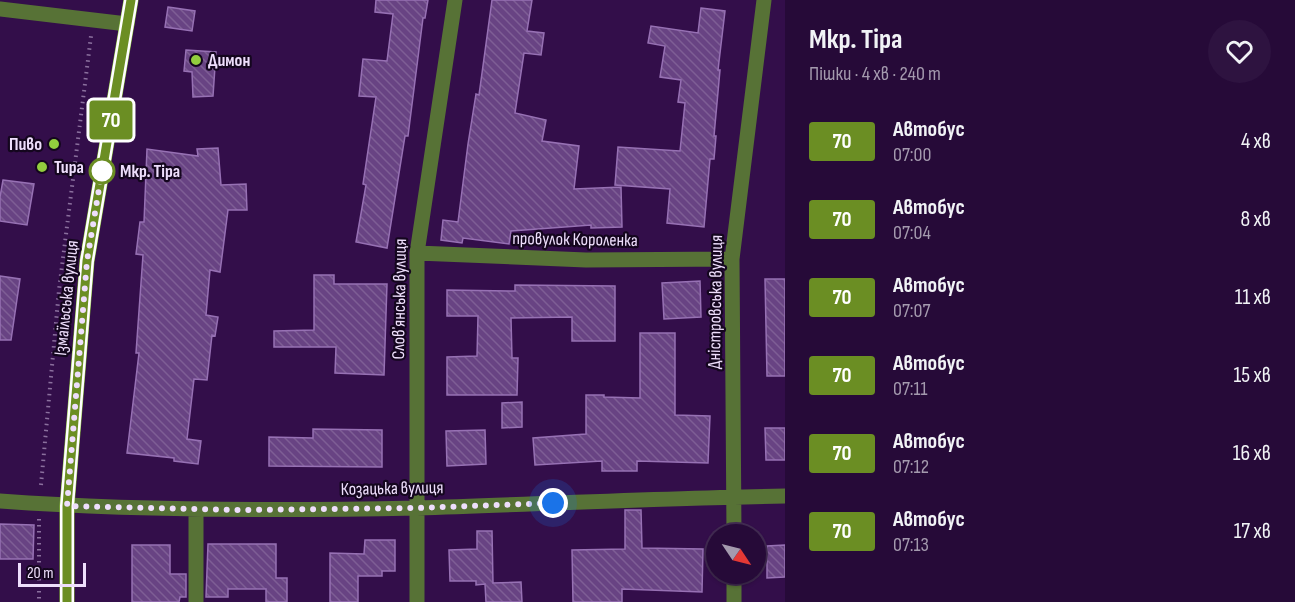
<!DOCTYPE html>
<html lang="uk">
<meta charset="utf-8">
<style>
body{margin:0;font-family:"Sofia Sans Condensed",sans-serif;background:#2e1340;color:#f1f3f6;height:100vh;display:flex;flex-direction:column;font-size:22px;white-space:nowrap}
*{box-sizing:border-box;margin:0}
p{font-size:20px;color:#a49aae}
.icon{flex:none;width:33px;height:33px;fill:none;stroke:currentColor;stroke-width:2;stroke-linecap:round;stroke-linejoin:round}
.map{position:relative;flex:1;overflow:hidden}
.drawer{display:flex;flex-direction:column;background:#260a38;width:510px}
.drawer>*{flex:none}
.badge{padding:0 12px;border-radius:4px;font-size:21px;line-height:39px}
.needle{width:39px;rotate:125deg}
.buttons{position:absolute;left:706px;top:524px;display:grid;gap:12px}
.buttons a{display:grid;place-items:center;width:60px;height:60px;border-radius:50%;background:#260a38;box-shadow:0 2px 4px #0004,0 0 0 2px #422b53;font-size:30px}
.scale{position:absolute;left:18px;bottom:15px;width:68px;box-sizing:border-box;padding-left:6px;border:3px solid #eedefc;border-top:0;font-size:16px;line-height:21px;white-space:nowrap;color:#eedefc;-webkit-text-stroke:4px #14061e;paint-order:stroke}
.you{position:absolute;width:30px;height:30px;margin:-15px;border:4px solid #fff;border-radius:50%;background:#1a73e8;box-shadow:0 0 0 9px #1a73e833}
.map>.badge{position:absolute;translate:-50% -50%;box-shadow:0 0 0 3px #fff}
.round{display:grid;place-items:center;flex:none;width:63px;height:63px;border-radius:32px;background:#2e1340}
.headline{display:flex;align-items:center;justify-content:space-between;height:102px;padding:0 24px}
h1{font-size:28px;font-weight:700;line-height:45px}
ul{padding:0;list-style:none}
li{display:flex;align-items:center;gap:18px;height:78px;padding:0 24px}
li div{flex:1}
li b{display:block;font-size:22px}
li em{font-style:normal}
li .badge{min-width:66px;font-weight:700;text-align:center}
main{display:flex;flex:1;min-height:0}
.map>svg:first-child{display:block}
.building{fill:url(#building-back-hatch);stroke:#9771b4;stroke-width:1.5}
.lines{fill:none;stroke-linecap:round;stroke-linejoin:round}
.path{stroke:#8b709e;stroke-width:4;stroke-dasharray:1.5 4.5;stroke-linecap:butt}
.minor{stroke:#577236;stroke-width:15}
.major{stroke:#88c037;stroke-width:15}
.line-casing{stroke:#fff;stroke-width:14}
.line{stroke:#6b8e23;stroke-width:9}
.walk{stroke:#eedefc;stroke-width:6;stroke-dasharray:0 10.8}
.poi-dot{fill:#92cd3e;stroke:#14061e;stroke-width:2}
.stop-dot{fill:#fff;stroke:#6b8e23;stroke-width:3}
.labels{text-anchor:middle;stroke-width:4.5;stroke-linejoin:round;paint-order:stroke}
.poi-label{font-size:18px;font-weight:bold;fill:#eedefc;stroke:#14061e;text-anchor:start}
.stop-label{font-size:18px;font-weight:bold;fill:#eedefc;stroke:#14061e;text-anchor:start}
.street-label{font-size:18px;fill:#eedefc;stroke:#14061e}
</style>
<main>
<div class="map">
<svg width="785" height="602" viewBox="0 0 785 602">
<defs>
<pattern id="building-back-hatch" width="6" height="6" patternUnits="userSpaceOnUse" patternTransform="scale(1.5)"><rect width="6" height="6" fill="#684383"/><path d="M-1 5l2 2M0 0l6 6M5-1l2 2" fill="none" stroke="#7e5e95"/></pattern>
</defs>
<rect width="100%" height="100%" fill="#330e4a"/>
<path class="building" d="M376 0H428L425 18H423L408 136H405L387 248 356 242 366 185 363 184 376 97 359 96 363 59 387 61 393 14 375 12Z
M492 0H532L527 31 544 33 541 55 524 53 515 113 546 120 542 141 579 146 574 189 621 187 622 227 591 228V225L511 231 509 244 463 238 462 243 441 240 443 220 458 222 468 144 476 94 479 95Z
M168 7 195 11 192 31 165 27Z
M701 8 725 11 718 70H720L714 136H716L714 159H710L704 227 667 223 670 189 615 185 618 147 680 151 685 103 678 102 681 80 660 77 665 46 648 43 651 26 698 33Z
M186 50 216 52 213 96 193 97 192 72 184 71Z
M218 148 221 185 246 184 247 210H228L220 272 210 270 206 315 218 317 215 336 212 335 207 380 194 379 187 439 201 441 198 464 174 461V458L127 453 139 353H136L143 255 136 254 140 222H144L147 149 198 156 197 149Z
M3 180 34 184 27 225 0 221V197Z
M314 275H334V284H387L384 375 335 373 336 347H274V331L314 330Z
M0 276 20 279 11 340H0Z
M765 279H785V376H767Z
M700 281 701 317 664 319 662 283Z
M515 285 615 286V341H572V317L511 318 512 358H518L517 395H447V357L477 356 478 316H447V290L515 291Z
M640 333H675V415L710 416 708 463 637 461V471H602V461L535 465 533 438 586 434V395H604V397L640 398Z
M522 402V427L502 428V403Z
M765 428H785V460H766Z
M313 429 382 430V467L269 466V437L313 438Z
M485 430 486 464 447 466 446 431Z
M625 510H641L642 548 703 549 702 592 622 589V602H573L572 550 625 549Z
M0 524 34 525 33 559H0Z
M477 531H492L493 583 521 582 522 602H486L485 584 476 585V581H450L449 550 477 549Z
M365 540H395V571H382V576H358V602H330V553L364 554Z
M208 544H276V578H287V602H266V589H228V597H206Z
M132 545H170V574H186V597H180L179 602H132Z
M785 545V577L767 578V546Z"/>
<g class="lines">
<path class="path" d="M41 485 59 290 91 36
M39 519V602"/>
<path class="minor" d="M0 9 127 24
M417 253 586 260 732 259
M0 501C139 511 278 511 417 508 540 504 662 498 785 496
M734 534 732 259 764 0
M196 602V509
M417 602V253L455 0
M734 602V573"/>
<path class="major" d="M67 602V506L87 261 131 0"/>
</g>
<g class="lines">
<defs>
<path id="line" d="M67 602V506L87 261 131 0"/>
</defs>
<use href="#line" class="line-casing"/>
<use href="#line" class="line"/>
<path class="walk" d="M102 171 87 261 67 506 243 510 417 508 553 503"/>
</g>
<g class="poi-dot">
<circle cx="196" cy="60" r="6"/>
<circle cx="54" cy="144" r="6"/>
<circle cx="42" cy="167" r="6"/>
</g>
<circle class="stop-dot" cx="102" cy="171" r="12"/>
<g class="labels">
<g class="poi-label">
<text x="208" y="66">Димон</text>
<text x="42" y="150" text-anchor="end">Пиво</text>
<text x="54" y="173">Тира</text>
</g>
<g class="stop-label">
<text x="120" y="177">Мкр. Тіра</text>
</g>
<g class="street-label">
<text transform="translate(575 239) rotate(1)" y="6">провулок Короленка</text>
<text transform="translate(66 298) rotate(-84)" y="6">Ізмаїльська вулиця</text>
<text transform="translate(399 299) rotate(-89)" y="6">Словʼянська вулиця</text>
<text transform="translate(715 302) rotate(-89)" y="6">Дністровська вулиця</text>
<text transform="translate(392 488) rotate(-1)" y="6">Козацька вулиця</text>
</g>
</g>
</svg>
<div class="buttons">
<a><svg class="needle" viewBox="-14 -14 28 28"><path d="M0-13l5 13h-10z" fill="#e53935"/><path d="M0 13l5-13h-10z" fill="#a49aae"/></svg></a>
</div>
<div class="scale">20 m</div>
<div class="you" style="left:553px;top:503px"></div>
<b class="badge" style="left:111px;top:120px;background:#6b8e23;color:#fff">70</b>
</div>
<section class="drawer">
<div class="headline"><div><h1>Мкр. Тіра</h1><p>Пішки · 4 хв · 240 m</p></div><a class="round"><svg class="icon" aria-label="heart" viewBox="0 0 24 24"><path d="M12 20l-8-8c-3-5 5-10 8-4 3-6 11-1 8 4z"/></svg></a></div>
<ul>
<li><span class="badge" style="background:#6b8e23;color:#fff">70</span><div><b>Автобус</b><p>07:00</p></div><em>4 хв</em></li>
<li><span class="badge" style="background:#6b8e23;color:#fff">70</span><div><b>Автобус</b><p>07:04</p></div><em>8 хв</em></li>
<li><span class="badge" style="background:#6b8e23;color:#fff">70</span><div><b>Автобус</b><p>07:07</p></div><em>11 хв</em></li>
<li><span class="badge" style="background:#6b8e23;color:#fff">70</span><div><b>Автобус</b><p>07:11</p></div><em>15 хв</em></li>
<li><span class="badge" style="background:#6b8e23;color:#fff">70</span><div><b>Автобус</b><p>07:12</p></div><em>16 хв</em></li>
<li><span class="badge" style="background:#6b8e23;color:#fff">70</span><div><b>Автобус</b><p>07:13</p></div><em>17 хв</em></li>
</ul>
</section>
</main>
